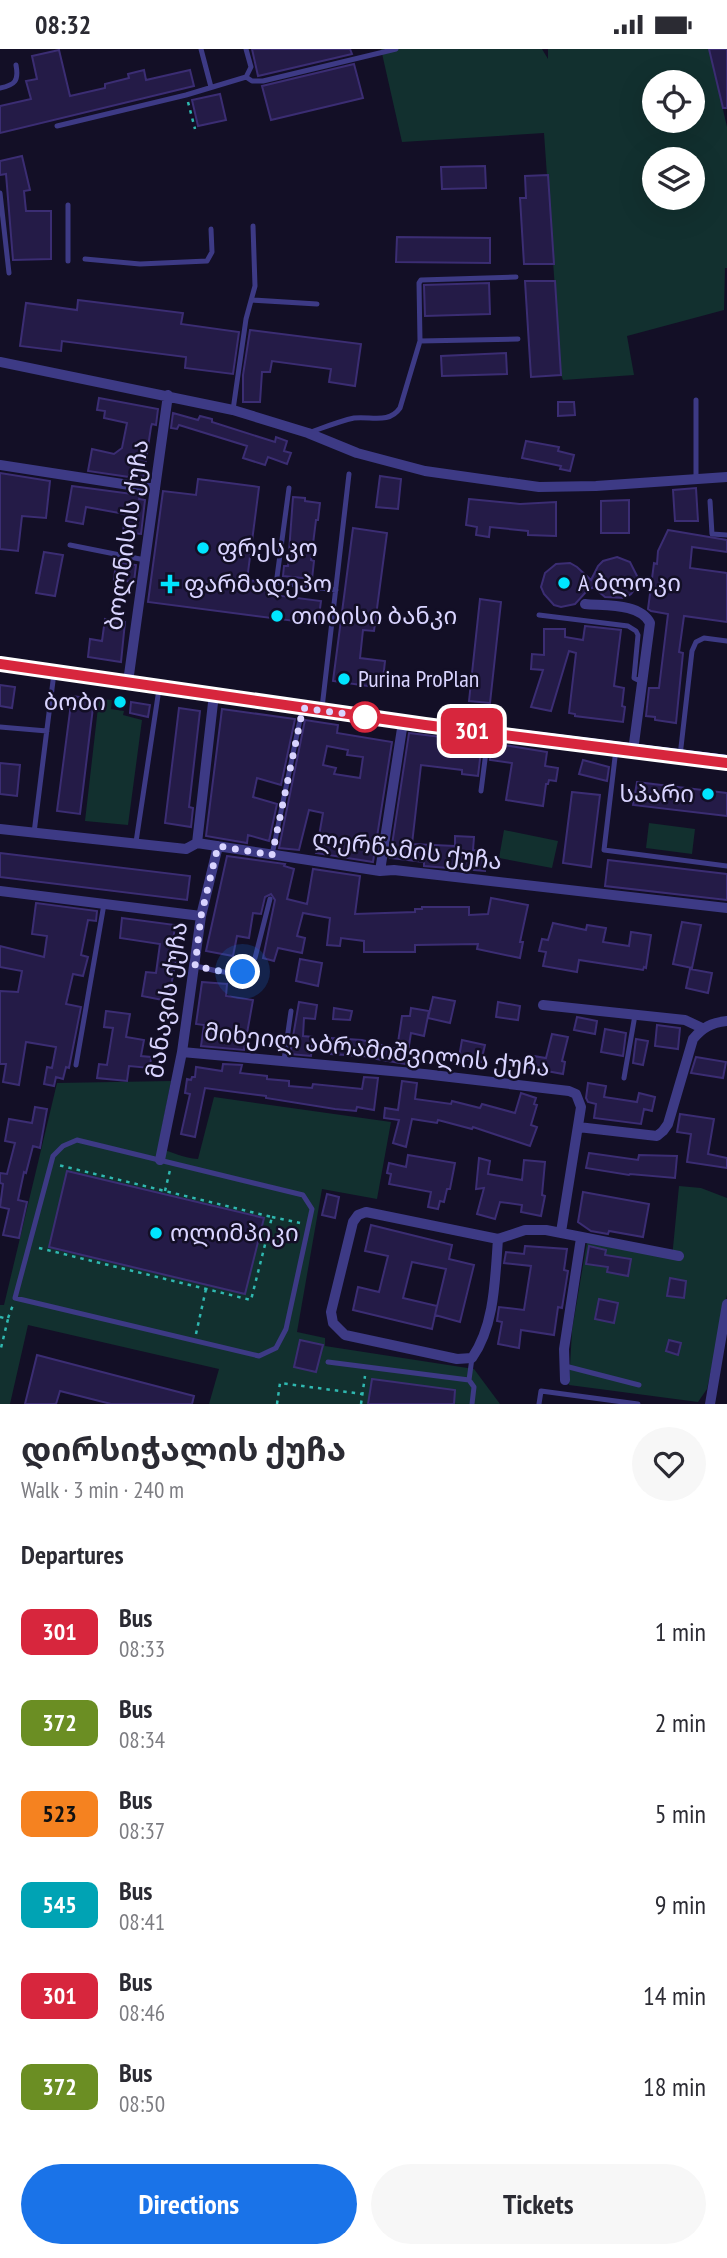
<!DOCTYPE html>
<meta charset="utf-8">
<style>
body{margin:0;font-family:"PT Sans Narrow","Noto Sans Georgian",sans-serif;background:#f7f7f7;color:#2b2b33;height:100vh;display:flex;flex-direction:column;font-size:26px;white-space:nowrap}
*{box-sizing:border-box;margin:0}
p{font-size:23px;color:#7c7c81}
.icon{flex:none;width:38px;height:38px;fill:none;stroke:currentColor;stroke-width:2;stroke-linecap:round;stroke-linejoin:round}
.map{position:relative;height:1355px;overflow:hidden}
.details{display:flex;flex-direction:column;background:#fff;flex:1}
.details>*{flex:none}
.badge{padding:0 14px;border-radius:10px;font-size:24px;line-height:46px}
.buttons{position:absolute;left:642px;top:21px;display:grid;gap:14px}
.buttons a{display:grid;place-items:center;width:63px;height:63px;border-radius:50%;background:#fff;box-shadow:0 7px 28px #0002;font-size:35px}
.you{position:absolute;width:35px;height:35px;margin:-18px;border:5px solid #fff;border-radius:50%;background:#1a73e8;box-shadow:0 0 0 10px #1a73e833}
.map>.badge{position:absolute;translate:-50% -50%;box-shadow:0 0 0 4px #fff}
h2{padding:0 21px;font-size:26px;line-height:63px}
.round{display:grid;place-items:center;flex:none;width:74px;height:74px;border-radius:37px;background:#f7f7f7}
.overview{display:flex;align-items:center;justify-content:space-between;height:119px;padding:0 21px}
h1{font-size:33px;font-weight:700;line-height:52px}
.action{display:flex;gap:14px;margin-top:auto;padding:14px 21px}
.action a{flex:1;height:80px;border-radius:42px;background:#1a73e8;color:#fff;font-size:28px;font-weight:700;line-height:80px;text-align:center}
.action a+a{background:#f7f7f7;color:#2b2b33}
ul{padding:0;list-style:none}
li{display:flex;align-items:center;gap:21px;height:91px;padding:0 21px}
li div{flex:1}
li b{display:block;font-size:26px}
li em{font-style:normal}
li .badge{min-width:77px;font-weight:700;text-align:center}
.status{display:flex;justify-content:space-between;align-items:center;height:49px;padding:0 35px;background:#fff;direction:ltr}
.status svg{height:19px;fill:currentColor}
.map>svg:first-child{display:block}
.green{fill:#12302f;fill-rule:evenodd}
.building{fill:#241b47;stroke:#3b2d73;stroke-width:2;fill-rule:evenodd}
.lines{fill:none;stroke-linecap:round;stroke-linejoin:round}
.path{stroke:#2fb8b0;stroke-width:2.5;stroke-dasharray:3.5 5;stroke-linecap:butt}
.lane{stroke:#3d3a85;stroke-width:5}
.street{stroke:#3d3a85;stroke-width:10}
.secondary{stroke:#6f6bff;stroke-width:14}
.line-casing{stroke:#fff;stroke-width:16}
.line{stroke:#d7263d;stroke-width:10}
.walk{stroke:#d9d4ff;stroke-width:7;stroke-dasharray:0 12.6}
.poi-dot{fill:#00e5ff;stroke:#130f26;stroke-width:2.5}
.stop-dot{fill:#fff;stroke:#d7263d;stroke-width:3.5}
.labels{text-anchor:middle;stroke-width:5;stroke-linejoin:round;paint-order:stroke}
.street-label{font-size:24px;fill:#d9d4ff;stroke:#130f26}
.poi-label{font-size:24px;fill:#d9d4ff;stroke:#130f26;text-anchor:start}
</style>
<div class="status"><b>08:32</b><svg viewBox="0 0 49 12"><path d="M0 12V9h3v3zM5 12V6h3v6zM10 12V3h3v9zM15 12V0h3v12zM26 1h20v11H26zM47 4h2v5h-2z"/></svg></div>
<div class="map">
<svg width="727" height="1355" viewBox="0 0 727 1355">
<rect width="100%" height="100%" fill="#130f26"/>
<path class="green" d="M381 0H542L548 10V0H709L727 78V219H725L724 261 627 287 634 326 563 331 561 326 544 84 402 93ZM654 33H693V72H654ZM654 110H693V149H654Z
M99 650 112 651 111 660 124 662 123 666 142 671 128 776 85 772Z
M649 774 695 780 692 805 646 799Z
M504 781 558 792 552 819 499 809Z
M171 1032 158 1099C172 1103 184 1109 198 1110L214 1048 391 1073 377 1150 322 1140 297 1283 325 1289V1297L474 1320 500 1355H209L219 1320 28 1276 10 1355H0V1256H4L57 1034Z
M679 1137 701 1139 727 1149V1246L707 1340 698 1353 569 1336 572 1281 587 1193 672 1209Z"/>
<path class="building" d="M252 0H350L352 5 258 27Z
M709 0H727V59H723Z
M59 1 70 47 105 39V35L129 29 128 25 144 21 146 31 190 21 194 37 0 84V57L31 50 26 32 37 30 32 7Z
M354 15 363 49 271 71 262 37Z
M220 45 226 71 198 77 192 51Z
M22 107 30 141 24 142 26 162H51V210L13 211 6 125 0 126V112Z
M485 117 486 139 442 140 441 118Z
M548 126 554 215H524L520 149H526L525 127Z
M397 188 490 189V214L396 213Z
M525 232H555L561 326 531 328Z
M489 234 490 265 425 267 424 236Z
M78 251 183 264 181 275 239 283 233 325 185 319 186 308 62 292 61 302 20 297 26 254 77 261Z
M250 281 361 295 355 337 329 333 331 320 272 312 270 323H262L260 353H243V326Z
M506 304 507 325 442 327 441 307Z
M99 349 158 360 156 376 152 375 151 378 143 430 88 422 92 400 114 405 122 399 127 374 104 369 105 362 97 361Z
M558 353H574L575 366 558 367Z
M173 364 198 371 200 367 212 370V373L275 393 276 388 287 392 284 402 291 404 287 415 268 408 265 416 243 409 247 397 179 376 177 380 171 379Z
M526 392 559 398 558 402 574 406 570 422 560 420 561 417 522 409Z
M0 424 50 432 46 469 22 467 18 502 0 500Z
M380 427 401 430 398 460 376 458Z
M198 430 259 438 247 531 274 534 273 546 321 552 318 575 148 553 163 442 196 446Z
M72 437 140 446 139 450 145 451 141 485 123 483 125 465 86 458 83 475 66 472Z
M696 439 698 472H675L673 441Z
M293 448 305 449V452L320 454 318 471H316L311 511 314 512 312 530 283 527 284 517H288Z
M469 450 520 455 556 453V487L528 486V482L490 478 489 488 476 486 477 478 466 476Z
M629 451V484H601V452Z
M353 479 387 484 374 582 363 581 360 609 385 612 382 639 333 632Z
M668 481 727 491V503L692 498 690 519 727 524V573L684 567 679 603 683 604 676 674 655 671V668L646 667 649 639H659L668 565 651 562 648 560 654 514 657 515 658 502Z
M44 503 63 506 55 547 36 544Z
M617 508 630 513 640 533 631 545 625 549 605 548 593 538 585 544 575 555 561 558 554 556 544 545 541 538 545 524 556 515 570 514 577 518 591 531 598 517 603 512Z
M116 513 136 516 134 533 114 531Z
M480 550 501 553 490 654 469 652Z
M105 570 125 573 121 613 88 608 90 590 102 592Z
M585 577 621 581 614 637 624 639 622 657 625 658 623 673 575 667V665L569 664 576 604 569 602 551 662 531 658 543 621 531 620 532 605 544 606V580H565V588L583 591Z
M0 636 15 638 12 659 0 657Z
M72 647 94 650 80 765 57 762Z
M131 653 150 656 148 668 130 664Z
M179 659 200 662 189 758 193 759 191 778 165 774Z
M222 660 295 670 281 736 257 729 253 748 277 755 269 792 248 786 247 794 206 787Z
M305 671 338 676 337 684 392 693 373 813 316 804 323 764 309 761 299 801 279 799ZM327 697 348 701 347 706 363 708 360 729 334 725 336 719 323 716Z
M409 684 482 693 478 727 462 725V721L421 716 412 795 455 797V787L474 788 473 801 485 802V822L424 817V813L390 809Z
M492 694 547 703 545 717 558 719 556 732 549 731 548 735H546L543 757 506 751 512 714 490 711Z
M583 711 609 718 607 732 579 725Z
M0 714 20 716 17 747 0 745Z
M637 733 727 744V767L633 756Z
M572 743 600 746 591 818 563 814Z
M0 804 190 827 187 851 0 828Z
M227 807 285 815 284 817 294 820 287 850 307 855 313 820 360 827 355 865 415 863V860H422V858H469V866L488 865 491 849 528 856 520 893H523L520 909 477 900 478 895 415 896V903H364V892L341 889 340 897 327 896 330 869 303 864 297 887 305 889 302 904 278 899 274 912 263 909 275 851 271 845 265 848 261 865 253 864 249 889 237 887 233 907 206 902Z
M608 811 727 825V851L605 837Z
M36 854 97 862 96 872 88 871 81 906 88 908 83 927 73 925 66 955 81 958 69 1019 66 1018 63 1030 56 1028 54 1037 44 1035 47 1018 52 1019 56 998 26 993 19 1036 3 1033 6 1015H0V942L18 943 22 922 0 918V897L44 908 47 887 32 885Z
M122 869 175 876 171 910 176 911 168 952 142 947 146 923 156 924 160 895 120 889Z
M682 873 701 876 692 919 673 915Z
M553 874 586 881 587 876 606 879 603 893 629 897 631 883 651 886 646 919 644 918 643 921 579 911 577 923 543 917 546 903 539 902 542 890 548 891Z
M300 910 322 914 318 937 296 932Z
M690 920 712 924 708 944 686 939Z
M202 933 227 935 226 947 253 951 244 1001 201 997 204 976 196 975Z
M433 948 455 952 450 974 428 969Z
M299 953 317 956 315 970 304 969 303 987 313 988 311 1007 290 1005Z
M498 953 520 957 518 971 496 968Z
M334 959 352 962 350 971 333 970Z
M411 959 429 962 424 987 411 984 406 1015 376 1010V1008L331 1005 332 989 362 991 397 1000 402 967H410Z
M106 962 130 965 126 988 144 991 141 1007 151 1008 150 1019 129 1017 127 1032 97 1029 99 1015 107 1016 113 979 104 978Z
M577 968 597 972 595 985 574 981Z
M657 976 680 979 678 1000 655 997Z
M605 980 626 984 623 1007 601 1003Z
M552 985 568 988 562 1012 565 1013 563 1025 525 1018 527 1006 546 1009Z
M636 990 648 992 643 1016 633 1014Z
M462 991 485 996 481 1013 459 1008Z
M696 1008 726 1013 723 1029 691 1024Z
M223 1015 242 1016 240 1024 267 1027V1030L289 1032V1037L312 1039 313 1035 362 1040 364 1028 378 1029 374 1061 357 1058 356 1062 335 1060 266 1049V1047L205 1039 195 1088 181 1085 190 1045 185 1044 187 1030 191 1031 192 1028H195L196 1018 222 1022Z
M402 1032 417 1034 415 1050 451 1055 452 1052 480 1059 482 1055 515 1064 521 1044 536 1049 534 1055 537 1056 531 1076 537 1078 530 1097 473 1078 472 1080 438 1071 437 1074 412 1070 406 1098 393 1094 399 1071 384 1069 385 1059 398 1061Z
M588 1034 606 1037 604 1048 637 1053 639 1044 655 1048 652 1062 644 1060 641 1075 594 1069 596 1055 588 1053 586 1049Z
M35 1058 47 1060 40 1099 33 1097 26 1124 24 1123 18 1151 27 1153 19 1189 3 1186 9 1160 0 1158 3 1135 0 1134V1124L7 1125 15 1094 5 1092 9 1070 32 1074Z
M680 1065 714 1070 708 1105 727 1109V1119L687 1113 691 1085 677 1083Z
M589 1104 638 1111 639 1106 677 1107 675 1129 630 1125 629 1126 586 1119Z
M408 1106 455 1114 450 1140H447L444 1153 440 1152 438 1160 428 1158 431 1143 389 1135 391 1125 387 1124 389 1114 406 1118Z
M479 1109 490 1112 488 1125 522 1131 524 1111 545 1113 542 1146 545 1147 541 1167 521 1163 522 1156 500 1153 495 1170 477 1165 484 1139 476 1140Z
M67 1122 264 1169 245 1245 49 1198Z
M583 1143 649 1155 643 1188 609 1182 608 1185 591 1182 578 1173Z
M327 1145 339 1148 335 1169 322 1166Z
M371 1176 452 1196 449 1210 474 1216 460 1273 435 1266 446 1220 412 1213 403 1249 437 1257 432 1280 353 1261 358 1238 379 1243 388 1207 365 1202Z
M525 1197 567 1200 564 1221 568 1222 562 1259 558 1258 554 1286 521 1281 519 1299 498 1295 502 1273 497 1272 499 1258 524 1261 531 1217 504 1214 506 1203 524 1205Z
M589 1197 606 1201 605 1206 631 1210 628 1227 607 1223 608 1218 586 1215Z
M670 1229 686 1232 684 1249 667 1247Z
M599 1250 618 1254 614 1274 595 1270Z
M300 1291 323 1296 316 1323 294 1318Z
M669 1291 681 1294 678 1306 666 1302Z
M37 1306 194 1347 192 1355H111L60 1342 56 1355H25Z
M372 1330 455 1341 454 1355H368Z"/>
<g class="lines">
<path class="path" d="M188 53 195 80
M165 1142 170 1121
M272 1168 300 1174
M39 1199 251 1251 272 1168 58 1116
M0 1268 8 1270 0 1303
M8 1269 13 1256
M196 1285 206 1240
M277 1355 280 1334 362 1345
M361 1355 365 1327"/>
<path class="lane" d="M201 0 211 38
M246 28 252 32H263L396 0
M0 39C15 36 19 32 16 16
M57 77 186 46 246 28 251 18 246 0
M0 144 9 224
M85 210 140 215 207 212 212 203 211 180
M68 212V156
M252 251 317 255
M420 292 518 290
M696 351V430
M233 361 246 270 255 237 253 177
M311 383C325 378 340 372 354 369 371 367 389 375 400 359L420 292 419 234 421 231 516 228
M289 439 277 528 280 534 336 541
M710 452 712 485 727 486
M70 496 145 511
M539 566 628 577 636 582 638 586 634 629 642 633
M322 659 349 425
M0 678 47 682
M616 700 604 801 727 817
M680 707 692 602 696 593 704 589 727 592
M481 742 488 687
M34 784 54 624
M136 793 159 640
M272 806 302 661
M195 917C217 921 240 933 255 909L270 850
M284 1011 291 962
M76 1016 104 855
M624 1029 635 966
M77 1091 303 1146 312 1160 286 1280 276 1299 259 1307 15 1249 53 1107 63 1097Z
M328 1313 469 1331 472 1309
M565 1317 639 1336
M469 1331 474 1338 472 1355
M539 1355 541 1342 638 1355"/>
<path class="street" d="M0 313 233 361 308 384 357 404 425 422 539 438 596 437 727 428
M0 416 155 440
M585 555C605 557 640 554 650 574L633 702
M128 633 168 346
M0 780 186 800 197 794 380 822 394 821 727 859
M197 794 214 645
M380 822 403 673
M0 842 201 867
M543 956 685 971 702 979
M182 1003 424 1025 569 1042 576 1045 581 1058 561 1183
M578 1078 657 1087 663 1082 668 1075 693 990C703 978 711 974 727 972
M160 1111 182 1003 201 867 218 797
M498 1190C495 1229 495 1276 472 1309L457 1310 345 1286 333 1274 331 1263 353 1173 358 1166 366 1163 498 1190 525 1181H546L679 1207
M565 1331 564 1300 581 1189
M710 1355 727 1255"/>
<path class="secondary" d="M0 615 425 676 727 713"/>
</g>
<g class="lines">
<defs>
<path id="line" d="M0 615 425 676 727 714"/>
</defs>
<use href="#line" class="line-casing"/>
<use href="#line" class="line"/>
<path class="walk" d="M243 923 235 925 195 917 201 867 218 797 272 806 303 659 376 669 365 668"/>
</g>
<g class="poi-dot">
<circle cx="203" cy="499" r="7"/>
<circle cx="564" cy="534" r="7"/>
<path d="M166.5 524.5h7v7h7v7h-7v7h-7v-7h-7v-7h7z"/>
<circle cx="277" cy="567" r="7"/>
<circle cx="344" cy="630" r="7"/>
<circle cx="120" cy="653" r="7"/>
<circle cx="708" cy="745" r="7"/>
<circle cx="156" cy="1184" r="7"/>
</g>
<circle class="stop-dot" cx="365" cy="668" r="14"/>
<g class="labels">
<g class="street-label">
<text transform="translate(127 486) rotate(-82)" y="8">ბოლნისის ქუჩა</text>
<text transform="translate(407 801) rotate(7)" y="8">ლერწამის ქუჩა</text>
<text transform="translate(167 951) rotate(-81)" y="8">მანავის ქუჩა</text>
<text transform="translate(377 1001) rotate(6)" y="8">მიხეილ აბრამიშვილის ქუჩა</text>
</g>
<g class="poi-label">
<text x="217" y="507">ფრესკო</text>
<text x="578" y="542">A ბლოკი</text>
<text x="184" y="543">ფარმადეპო</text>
<text x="291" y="575">თიბისი ბანკი</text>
<text x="358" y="638">Purina ProPlan</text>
<text x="106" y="661" text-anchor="end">ბობი</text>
<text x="694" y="753" text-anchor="end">სპარი</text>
<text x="170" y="1192">ოლიმპიკი</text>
</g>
</g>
</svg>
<div class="buttons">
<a><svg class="icon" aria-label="locate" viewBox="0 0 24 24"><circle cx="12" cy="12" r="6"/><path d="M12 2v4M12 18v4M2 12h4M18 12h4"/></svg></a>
<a><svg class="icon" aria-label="layers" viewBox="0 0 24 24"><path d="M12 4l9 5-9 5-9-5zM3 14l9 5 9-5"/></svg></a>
</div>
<div class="you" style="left:243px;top:923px"></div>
<b class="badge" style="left:472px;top:682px;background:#d7263d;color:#fff">301</b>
</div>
<section class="details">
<div class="overview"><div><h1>დირსიჭალის ქუჩა</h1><p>Walk · 3 min · 240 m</p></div><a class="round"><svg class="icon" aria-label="heart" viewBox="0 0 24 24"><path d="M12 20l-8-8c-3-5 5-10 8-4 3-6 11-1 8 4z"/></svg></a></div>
<h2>Departures</h2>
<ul>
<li><span class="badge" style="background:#d7263d;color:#fff">301</span><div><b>Bus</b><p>08:33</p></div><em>1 min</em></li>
<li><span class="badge" style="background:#6b8e23;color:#fff">372</span><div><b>Bus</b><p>08:34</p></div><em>2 min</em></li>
<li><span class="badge" style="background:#f58220;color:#111">523</span><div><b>Bus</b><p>08:37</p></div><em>5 min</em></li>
<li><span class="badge" style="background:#00a3b4;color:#fff">545</span><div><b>Bus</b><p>08:41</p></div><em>9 min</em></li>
<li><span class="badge" style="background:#d7263d;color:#fff">301</span><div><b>Bus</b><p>08:46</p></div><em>14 min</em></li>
<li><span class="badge" style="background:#6b8e23;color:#fff">372</span><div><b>Bus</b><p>08:50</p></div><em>18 min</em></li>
</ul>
<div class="action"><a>Directions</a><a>Tickets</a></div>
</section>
